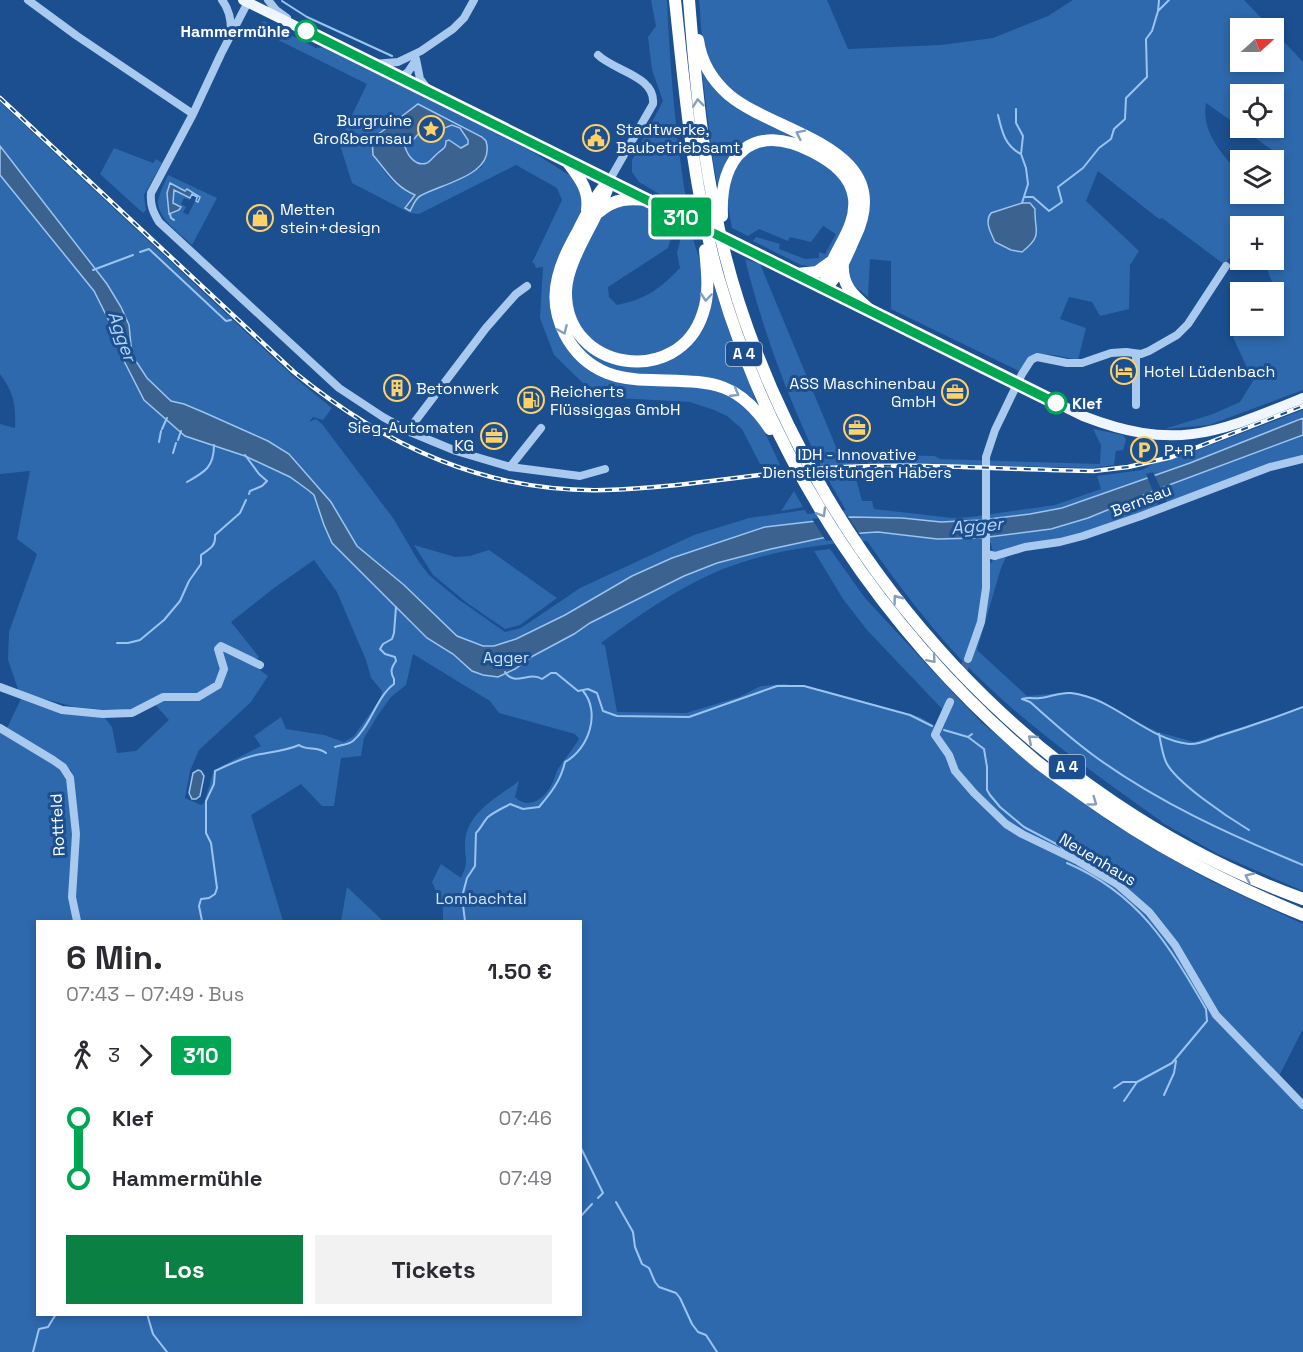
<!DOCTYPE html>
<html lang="de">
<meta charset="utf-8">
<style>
body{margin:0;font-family:"Space Grotesk",sans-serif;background:#f2f2f3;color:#2b2b33;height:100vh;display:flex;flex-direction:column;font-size:22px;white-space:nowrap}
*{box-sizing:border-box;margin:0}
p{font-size:20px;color:#7c7c81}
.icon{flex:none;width:33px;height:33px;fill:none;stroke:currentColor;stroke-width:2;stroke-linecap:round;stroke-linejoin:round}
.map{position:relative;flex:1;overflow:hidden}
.side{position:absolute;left:36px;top:920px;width:546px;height:396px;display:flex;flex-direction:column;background:#fff;border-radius:0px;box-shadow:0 3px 9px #0003}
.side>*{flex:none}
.badge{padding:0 12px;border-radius:4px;font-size:21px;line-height:39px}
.needle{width:39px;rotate:69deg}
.controls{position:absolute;left:1230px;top:18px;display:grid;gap:12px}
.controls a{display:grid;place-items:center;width:54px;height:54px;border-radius:0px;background:#fff;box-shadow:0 3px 9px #0003;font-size:30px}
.map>.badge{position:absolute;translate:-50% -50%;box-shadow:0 0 0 3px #fff}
.legs{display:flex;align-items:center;gap:9px;height:66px;padding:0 30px;font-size:20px}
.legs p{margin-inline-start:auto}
.head{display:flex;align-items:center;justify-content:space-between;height:102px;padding:0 30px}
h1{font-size:33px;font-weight:800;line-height:45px}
.cta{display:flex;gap:12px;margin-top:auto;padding:12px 30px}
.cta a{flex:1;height:69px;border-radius:0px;background:#0b8043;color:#fff;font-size:24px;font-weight:800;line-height:69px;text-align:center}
.cta a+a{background:#f2f2f3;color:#2b2b33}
ul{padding:0 30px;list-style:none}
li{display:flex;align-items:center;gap:21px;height:60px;font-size:22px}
li i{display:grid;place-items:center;width:9px;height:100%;margin:0 8px;background:currentColor}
li i::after{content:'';width:15px;height:15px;margin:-8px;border:4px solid;border-radius:50%;background:#fff}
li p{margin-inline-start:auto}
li:first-child i{background:linear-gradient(#0000 50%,currentColor 0)}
li:last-child i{background:linear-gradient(currentColor 50%,#0000 0)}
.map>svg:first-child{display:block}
.green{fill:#2e69ad;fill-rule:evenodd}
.water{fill:#3c6290;stroke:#9cc4f0;stroke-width:1.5;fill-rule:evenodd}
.pier{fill:#1b4f8f}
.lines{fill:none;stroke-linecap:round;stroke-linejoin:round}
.stream{stroke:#9cc4f0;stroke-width:2}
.minor-tunnel{stroke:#3d69a0;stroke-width:8;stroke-dasharray:8 4;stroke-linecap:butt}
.minor{stroke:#a9c9ee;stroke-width:8}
.major{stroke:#f0f6ff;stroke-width:10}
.highway{stroke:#fff;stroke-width:12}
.rail-casing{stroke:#fff;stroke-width:4.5}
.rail{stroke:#1b4f8f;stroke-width:2;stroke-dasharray:7;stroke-linecap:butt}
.oneway{stroke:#829ec1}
.line-1-casing{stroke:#fff;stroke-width:14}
.line-1{stroke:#00a651;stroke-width:9}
.stop-1-dot{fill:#fff;stroke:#00a651;stroke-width:3}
.labels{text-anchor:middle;stroke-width:6;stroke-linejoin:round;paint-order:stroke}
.shield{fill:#1b4f8f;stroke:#bbcadd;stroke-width:1.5}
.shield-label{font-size:15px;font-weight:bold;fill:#fff}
.stop-label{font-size:16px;font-weight:bold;fill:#fff;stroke:#1b4f8f;text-anchor:end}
.poi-label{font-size:16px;fill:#fff;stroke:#1b4f8f;text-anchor:start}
.street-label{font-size:16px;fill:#fff;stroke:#1b4f8f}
.park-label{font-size:16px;fill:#cfe3fa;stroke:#1b4f8f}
.water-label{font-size:18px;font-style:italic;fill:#b5d3f5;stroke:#1b4f8f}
</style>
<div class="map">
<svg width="1303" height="1352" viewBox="0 0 1303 1352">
<rect width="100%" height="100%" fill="#1b4f8f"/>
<path class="green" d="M651 0H667C670 70 676 141 688 211L639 182 632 172V160L663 101 652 70 648 37 656 26Z
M699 0H827L848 49 941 45 993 38 1048 16 1073 0H1244L1271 28H1240V62H1274V31L1303 62V390L1209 425 1164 429 1213 414 1240 402 1253 381 1233 337 1255 326H1274V316L1283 311 1266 266 1255 260H1274V226H1240V250L1236 248 1225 265 1162 218 1159 219 1098 171 1086 201 1139 251 1130 265 1129 309 1100 316 1092 302 1069 297 1060 319 1086 328 1078 360C1054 356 1034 346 1019 371L891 309V261L870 259 868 297 847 280 852 160C809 119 723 116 705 50 700 35 701 16 699 0ZM1240 94H1274V128H1241L1279 155 1274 161V194H1240V174C1222 154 1201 132 1206 103L1240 127ZM1022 203 1035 209V218L1037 224 995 242C979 207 995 214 1022 203Z
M264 21 316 48 324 47 531 151 577 180 583 207 551 295 585 366 710 388 739 400 760 422 780 465 760 464 742 429 727 416 714 410 690 402 617 398 584 384 554 355 540 318 543 267 536 268 534 263H532L562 200 557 188 516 165 419 214 410 213 352 183 339 142 367 84 254 28ZM418 105 486 141 482 167 418 197 412 206 406 208 415 195C405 190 394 184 387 175 382 169 379 162 373 155L372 139Z
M701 64 713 83 821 147 857 198 823 154 754 141 719 193 713 161Z
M0 102 294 377 332 408 323 420 313 417 309 422 316 419 322 424 393 518 419 562 429 575 458 599 505 632 521 628 580 588 694 535 749 518 805 510 807 514 846 510C836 493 825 475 817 458 786 394 762 327 745 259L760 264 839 454 935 456 940 459 1100 464 1101 445 1093 429 1123 435 1126 440 1123 450 1116 451 1114 465 1094 468 868 463 852 464 862 501H872L874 509 952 518 971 517 1055 505 1101 489 1097 476 1142 470 1155 463 1190 453 1303 410V458L1273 464 1172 502H1167L1164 496 1157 499 1158 504 1153 508 1083 533 1059 540 1018 547 997 554 993 553 991 543 982 544 983 602 974 639 970 643 975 648 985 613 990 564 993 560 1007 555 1001 568 977 650 1027 696 1074 692 1099 699 1122 714 1158 732 1194 742 1303 708V891L1218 854 1161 822V821C1096 775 1031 729 974 673 934 633 900 587 867 541 819 544 769 551 723 569 679 587 639 615 601 643L605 646 617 712 686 713 739 697 761 686 784 684 824 690 920 717 935 726 932 735C944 745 947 757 953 771 960 784 980 803 991 813L993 809 957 771 950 754 938 734 951 704 949 702 944 711 867 630 843 599 814 551 830 549 865 598 942 681 982 723 1040 771 1110 822 1154 849 1211 881 1303 924V1029L1278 1078 1303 1105V1352H0V731L51 762 62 770 66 777 74 835 70 897 75 921H38V1314H580V921H443V907L432 882 441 864 461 878C470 859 464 860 465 842 467 812 498 797 519 781L515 797C529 811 545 798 552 784 555 778 556 771 560 766 566 757 573 749 579 739L575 734 499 713 490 701 413 654 406 685 391 697 378 715 364 738 361 756 341 758 334 806H322L301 784 251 815 283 921H79L74 897 78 834 71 770 7 728 21 699 55 711 104 717 112 727 117 753 136 751 169 720 151 700 135 709 119 711 75 707 19 692 8 660 9 632 37 554 17 539 30 471 0 474V424L15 428C16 405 14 393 0 374ZM170 423 190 434 199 433 260 455 278 472 245 456 185 436ZM314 560 337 592 366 660 371 678 382 691 381 698 354 736 344 742 324 735 286 729 281 717 254 736 261 746 214 770 204 803 201 805 185 798 190 771 199 750 251 702 268 676 252 664 259 657 231 622 274 588ZM419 630 471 663 498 677 483 675 472 671 453 654 427 638Z
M431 123 440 128 452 125 460 128 469 140 468 144 461 149 447 145 428 162C416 166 408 158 405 147L420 130Z
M787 145 828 165 847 187 850 211 833 254 818 267 801 265 753 241 756 237 780 244 779 249 805 259 819 258V252L825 254 836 234 823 226 811 242 790 237 788 241 759 229 748 236 732 228 727 201 733 171 744 155 761 146Z
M114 148 153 163 156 159 162 163 144 195 146 210 143 213 100 174Z
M168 175 217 198 192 245C180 233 153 216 159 197 161 189 165 182 168 175ZM170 184 185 192 187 189 199 198 198 201H195L188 215 183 212 186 207 181 204 184 198 190 200V199L174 190 173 203 178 211 171 213 167 202Z
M626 201C639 204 674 214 673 230 673 236 669 243 668 248L608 287 609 297 617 305C646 299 660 289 680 268L677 253 683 229 691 233 701 264 703 291 700 309 688 332 668 350 636 358 608 351 585 334 575 318 570 292 576 264 600 217Z
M571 258 567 319 622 365 691 340 710 273 733 343 759 408 746 396 613 372 577 348 560 314Z
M794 491 803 507 781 511Z
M414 545 455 557 470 556 489 550 557 598 520 625 505 629 467 603 433 575Z
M347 887 383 921H385H341Z"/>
<path class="water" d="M418 104 482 137 486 141C496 175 443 183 420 196 415 199 413 206 410 211L405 208 415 195C394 186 387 171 373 155L372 139ZM431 123 442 129 452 125 460 128 468 140V144L461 148 449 140 446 141C446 148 444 148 438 153 435 155 431 161 427 163 416 167 408 156 405 147 406 144 409 143 412 141 418 135 422 128 431 123Z
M0 146 107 284 121 307 129 325 132 355 147 378 171 401 184 404 203 412 268 441 289 454 331 502 357 546 404 585 457 636 483 646H494L516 639 565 615 632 576 672 558 765 527 851 517 902 518 941 522 981 520 1030 514 1062 508 1190 463 1303 418V435L1161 488 1088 518 1051 529 981 538 937 539 878 532 862 533 822 538 771 549 717 563 684 576 590 623 574 634 533 656 515 669 498 677 483 675 472 671 453 654 427 638 332 543 324 525 314 495 308 490 290 477 245 456 185 436 144 400 122 357 117 337 94 291 0 175Z
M170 183 185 191 187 189 200 197 198 202 196 201 197 197 192 194 190 198 174 190 173 203 181 207 179 210 169 214 167 193Z
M1022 203H1030L1035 209C1034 232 1044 234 1022 252L1011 250 995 242C991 233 984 222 991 213Z
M198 770 201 771 204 776 200 796 196 799H192L189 793 193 773Z"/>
<path class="pier" d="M1153 472 1162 491 1154 494 1146 474Z
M847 515 861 536 826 541 812 519Z"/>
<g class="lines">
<path class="stream" d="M282 1 307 17 392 56
M1158 11 1169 0
M1016 109V123L1023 136 1021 154 1026 168 1028 184 1022 203
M998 115C1002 132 1005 146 1021 154
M1024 197H1033L1049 211 1062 202 1058 187 1083 168 1099 148 1111 139 1114 129 1125 119 1126 98 1147 77 1146 39 1152 31 1158 11 1159 0
M170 214 171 218 174 220
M140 252 149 249 226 321 231 320
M93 270 133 255
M162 429 167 418
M178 440 181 431
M159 442 161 431
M173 453 176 443
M245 455 259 474 267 481 262 486 250 491 249 494
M187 482C205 472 214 467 214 445
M117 643H128L140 640 164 620 180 601 189 581 201 564V555C210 549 216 546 215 535L240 513 246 500
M505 672C514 687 529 671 542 679L551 673H556L578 691 588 689 597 693 603 711 617 716 689 717 777 686H804L910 715 932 726
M1022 699 1030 702C1050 720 1071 739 1093 755 1157 802 1230 835 1303 865
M1022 699C1029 697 1034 699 1040 698 1051 697 1059 692 1071 693 1115 698 1145 739 1189 744 1198 745 1208 740 1216 737 1245 728 1274 718 1303 707
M944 730 968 737 972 734
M1159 734C1161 743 1162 753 1166 762 1175 782 1229 818 1249 830
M968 737 984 749 987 767V790L990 795 1000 807 1024 827 1060 846 1064 851
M335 747C340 745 348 745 353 741 370 727 377 696 394 684V679C390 672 391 668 396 661L395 657 385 654 380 649 383 644 392 639 394 633 396 607
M1067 863C1139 894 1168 944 1206 1009L1207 1021 1172 1063 1137 1082H1123L1114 1088
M202 921 199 906 201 899 209 898 215 894 217 888 211 843 206 833V801L214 784 215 771C228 765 242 758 256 755 271 752 286 751 299 745 307 751 318 746 326 753
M465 921 462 897 467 878 475 866 476 833C481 828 484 821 488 817 494 812 503 808 510 804L523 809 539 807C551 793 561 780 565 762 589 749 601 712 583 691
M1164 1095 1174 1073 1176 1061
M1124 1101 1137 1082
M580 1146 603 1193 598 1198
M616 1202 633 1232 635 1247 642 1264 649 1268 655 1282 659 1287 676 1293 680 1298 692 1324 698 1332 706 1335 717 1352
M580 1217 592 1204
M147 1314 153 1334 167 1352
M33 1352 39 1329 48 1327 56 1314"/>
<path class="minor-tunnel" d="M950 702 968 659"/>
<path class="minor" d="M28 0 77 36 193 114 221 54 249 0
M222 0C229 9 231 19 231 30
M268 0 276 10 287 18
M598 55C614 71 656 76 653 104L609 181
M416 59 420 79 429 91
M374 64 398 62 421 51 453 29 464 18 474 0
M401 77 408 72 416 60
M193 114 151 193C150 205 153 212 159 222L339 388 383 417 410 432 456 451 510 467 580 476 605 469
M1136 405V354
M410 432 413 424 486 328 516 294 527 286
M510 467 541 428
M987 554 995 556 1025 547 1060 542 1083 536 1141 516 1270 467 1303 459
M968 659 981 622 986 588V457L995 430 1022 374 1031 360 1037 357 1067 363H1082L1111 353 1126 352 1141 354 1149 351 1177 335 1188 324 1226 266
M0 687 62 710 103 714 132 713 163 697H198L218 685 224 669 218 649 221 646 260 665
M950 702 935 735 949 755 955 771 974 793 1006 824 1022 834 1078 861 1117 884 1149 912 1175 945 1216 1015 1303 1105
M0 728 53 760 63 767 70 778 76 834 72 897 77 921"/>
<path class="major" d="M243 0 1083 416C1176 452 1216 433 1303 398"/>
<path class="highway" d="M675 0C685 94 693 189 719 280 774 468 887 636 1037 762 1051 773 1066 783 1080 793 1152 845 1221 881 1303 915
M689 0C697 102 707 205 739 303 826 571 1037 803 1303 899
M698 40C701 62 713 81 729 95 777 135 898 147 855 237 847 254 840 275 825 288
M566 160C578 176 590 189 587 210
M609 181C595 196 587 213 578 231 570 246 562 260 558 277 548 316 570 358 607 373 622 379 637 380 652 380 708 382 736 378 770 429
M608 186C598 220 567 258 566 291 564 371 679 389 703 313 710 293 707 270 705 250
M599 212C615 198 629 198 649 200
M722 216C719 155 753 121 813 152 832 162 851 175 854 198 858 232 826 256 825 288
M843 263C841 286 854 296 870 310
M797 274 817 272 831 262"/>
<defs>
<path id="rail" d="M0 98 294 372C385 446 486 493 605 490 685 488 765 471 845 467 928 463 1011 470 1094 471L1128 467 1172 457 1303 406"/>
</defs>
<use href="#rail" class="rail-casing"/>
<use href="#rail" class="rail"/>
</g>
<defs><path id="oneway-chevron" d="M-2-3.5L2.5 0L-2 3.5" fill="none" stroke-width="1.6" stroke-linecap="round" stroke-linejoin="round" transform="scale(1.5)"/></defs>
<g class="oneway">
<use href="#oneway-chevron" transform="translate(698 103) rotate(-96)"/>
<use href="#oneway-chevron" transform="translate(800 134) rotate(-154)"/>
<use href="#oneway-chevron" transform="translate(706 297) rotate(95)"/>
<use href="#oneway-chevron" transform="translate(563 330) rotate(67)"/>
<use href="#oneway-chevron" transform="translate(735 393) rotate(30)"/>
<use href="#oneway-chevron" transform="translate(822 513) rotate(59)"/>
<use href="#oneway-chevron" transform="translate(897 599) rotate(-127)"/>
<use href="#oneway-chevron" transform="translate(932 659) rotate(49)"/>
<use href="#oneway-chevron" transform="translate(1032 739) rotate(-139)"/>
<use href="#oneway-chevron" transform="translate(1093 802) rotate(36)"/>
<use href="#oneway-chevron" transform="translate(1249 877) rotate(-155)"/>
</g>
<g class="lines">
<defs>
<path id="line-1" d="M306 31 1056 403"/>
</defs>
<use href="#line-1" class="line-1-casing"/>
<use href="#line-1" class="line-1"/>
</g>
<defs>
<symbol id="sight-ring" viewBox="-11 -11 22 22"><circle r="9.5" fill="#1b4f8f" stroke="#ffd166" stroke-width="1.5"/><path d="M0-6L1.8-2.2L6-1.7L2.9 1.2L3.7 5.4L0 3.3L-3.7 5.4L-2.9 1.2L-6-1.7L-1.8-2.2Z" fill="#ffd166"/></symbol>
<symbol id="civic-ring" viewBox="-11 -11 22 22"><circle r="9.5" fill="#1b4f8f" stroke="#ffd166" stroke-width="1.5"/><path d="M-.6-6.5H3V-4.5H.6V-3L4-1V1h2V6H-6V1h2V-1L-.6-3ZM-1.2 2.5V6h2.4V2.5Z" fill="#ffd166"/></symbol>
<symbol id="shop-ring" viewBox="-11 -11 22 22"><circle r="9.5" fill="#1b4f8f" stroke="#ffd166" stroke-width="1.5"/><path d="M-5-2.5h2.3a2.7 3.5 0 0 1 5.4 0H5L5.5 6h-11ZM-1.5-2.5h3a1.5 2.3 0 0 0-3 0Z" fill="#ffd166"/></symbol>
<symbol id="hotel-ring" viewBox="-11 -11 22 22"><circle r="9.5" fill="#1b4f8f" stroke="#ffd166" stroke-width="1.5"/><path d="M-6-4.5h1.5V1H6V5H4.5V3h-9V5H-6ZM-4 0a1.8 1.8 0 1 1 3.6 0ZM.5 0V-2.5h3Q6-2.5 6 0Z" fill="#ffd166"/></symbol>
<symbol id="building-ring" viewBox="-11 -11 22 22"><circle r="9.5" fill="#1b4f8f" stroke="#ffd166" stroke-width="1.5"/><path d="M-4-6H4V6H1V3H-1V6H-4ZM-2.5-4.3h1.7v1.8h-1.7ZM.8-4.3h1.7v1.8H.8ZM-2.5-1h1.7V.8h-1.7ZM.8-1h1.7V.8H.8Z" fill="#ffd166"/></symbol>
<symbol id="office-ring" viewBox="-11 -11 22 22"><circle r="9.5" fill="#1b4f8f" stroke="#ffd166" stroke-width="1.5"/><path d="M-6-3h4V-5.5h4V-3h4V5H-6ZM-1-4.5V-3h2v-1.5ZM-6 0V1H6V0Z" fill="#ffd166"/></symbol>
<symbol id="fuel-ring" viewBox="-11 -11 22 22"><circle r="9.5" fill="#1b4f8f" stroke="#ffd166" stroke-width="1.5"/><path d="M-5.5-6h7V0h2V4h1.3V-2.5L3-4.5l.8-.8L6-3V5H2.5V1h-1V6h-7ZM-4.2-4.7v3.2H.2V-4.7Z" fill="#ffd166"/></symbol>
<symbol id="parking-ring" viewBox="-11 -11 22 22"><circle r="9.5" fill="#1b4f8f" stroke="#ffd166" stroke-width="1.5"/><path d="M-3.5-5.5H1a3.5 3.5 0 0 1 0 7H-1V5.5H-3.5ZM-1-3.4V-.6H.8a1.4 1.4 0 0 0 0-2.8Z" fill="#ffd166"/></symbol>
</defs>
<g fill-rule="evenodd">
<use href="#sight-ring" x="416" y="114" width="30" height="30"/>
<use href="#civic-ring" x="581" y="123" width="30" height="30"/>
<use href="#shop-ring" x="245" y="203" width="30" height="30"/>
<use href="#hotel-ring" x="1109" y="356" width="30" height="30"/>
<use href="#building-ring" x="382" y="373" width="30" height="30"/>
<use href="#office-ring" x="940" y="377" width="30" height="30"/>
<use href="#fuel-ring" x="516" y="385" width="30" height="30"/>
<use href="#office-ring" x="842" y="413" width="30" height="30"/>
<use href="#office-ring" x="479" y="421" width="30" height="30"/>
<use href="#parking-ring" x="1129" y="435" width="30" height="30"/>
</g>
<g class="stop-1-dot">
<circle cx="306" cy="31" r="10"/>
<circle cx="1056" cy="403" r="10"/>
</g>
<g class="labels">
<g class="shield">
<rect x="726" y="342" width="36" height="24" rx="4.5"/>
<rect x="1049" y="755" width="36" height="24" rx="4.5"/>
</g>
<g class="shield-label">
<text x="744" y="359">A 4</text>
<text x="1067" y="772">A 4</text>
</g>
<g class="stop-label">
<text x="290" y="37">Hammermühle</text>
<text x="1072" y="409" text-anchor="start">Klef</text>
</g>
<g class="poi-label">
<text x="412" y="126" text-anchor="end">Burgruine<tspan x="412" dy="18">Großbernsau</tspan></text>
<text x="616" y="135">Stadtwerke,<tspan x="616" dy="18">Baubetriebsamt</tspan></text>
<text x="280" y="215">Metten<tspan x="280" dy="18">stein+design</tspan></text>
<text x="1144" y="377">Hotel Lüdenbach</text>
<text x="936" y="389" text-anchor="end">ASS Maschinenbau<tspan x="936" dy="18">GmbH</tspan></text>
<text x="416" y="394">Betonwerk</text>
<text x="550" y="397">Reicherts<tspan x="550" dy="18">Flüssiggas GmbH</tspan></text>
<text x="474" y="433" text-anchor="end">Sieg-Automaten<tspan x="474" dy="18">KG</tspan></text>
<text x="1164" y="456">P+R</text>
<text x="857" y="460" text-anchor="middle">IDH - Innovative<tspan x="857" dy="18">Dienstleistungen Habers</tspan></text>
</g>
<g class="street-label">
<text transform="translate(1141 500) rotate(-21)" y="6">Bernsau</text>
<text transform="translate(57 825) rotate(-93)" y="6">Rottfeld</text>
<text transform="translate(1098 859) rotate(31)" y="6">Neuenhaus</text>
</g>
<g class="park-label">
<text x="506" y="663">Agger</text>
<text x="481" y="904">Lombachtal</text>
</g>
<g class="water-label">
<text transform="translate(122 336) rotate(71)" y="6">Agger</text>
<text transform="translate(977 526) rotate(-5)" y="6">Agger</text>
</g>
</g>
</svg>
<div class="controls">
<a><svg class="needle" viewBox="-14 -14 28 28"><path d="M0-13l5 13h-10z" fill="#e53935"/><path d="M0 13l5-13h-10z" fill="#7c7c81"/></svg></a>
<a><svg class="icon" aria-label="locate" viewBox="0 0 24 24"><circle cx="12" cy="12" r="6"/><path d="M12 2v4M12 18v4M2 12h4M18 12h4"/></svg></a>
<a><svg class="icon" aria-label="layers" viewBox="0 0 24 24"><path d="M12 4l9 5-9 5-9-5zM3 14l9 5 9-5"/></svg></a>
<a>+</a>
<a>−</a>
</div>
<b class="badge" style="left:681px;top:217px;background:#00a651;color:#fff">310</b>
<section class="side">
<div class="head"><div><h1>6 Min.</h1><p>07:43 – 07:49 · Bus</p></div><b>1.50 €</b></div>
<div class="legs"><svg class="icon" aria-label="walk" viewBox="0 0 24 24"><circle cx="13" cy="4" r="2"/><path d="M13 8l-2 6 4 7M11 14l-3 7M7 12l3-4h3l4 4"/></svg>3<svg class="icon" aria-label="forward" viewBox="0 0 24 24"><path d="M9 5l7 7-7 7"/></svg><b class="badge" style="background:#00a651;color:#fff">310</b></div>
<ul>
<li><i style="color:#00a651"></i><b>Klef</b><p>07:46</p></li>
<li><i style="color:#00a651"></i><b>Hammermühle</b><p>07:49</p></li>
</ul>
<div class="cta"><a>Los</a><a>Tickets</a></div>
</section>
</div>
